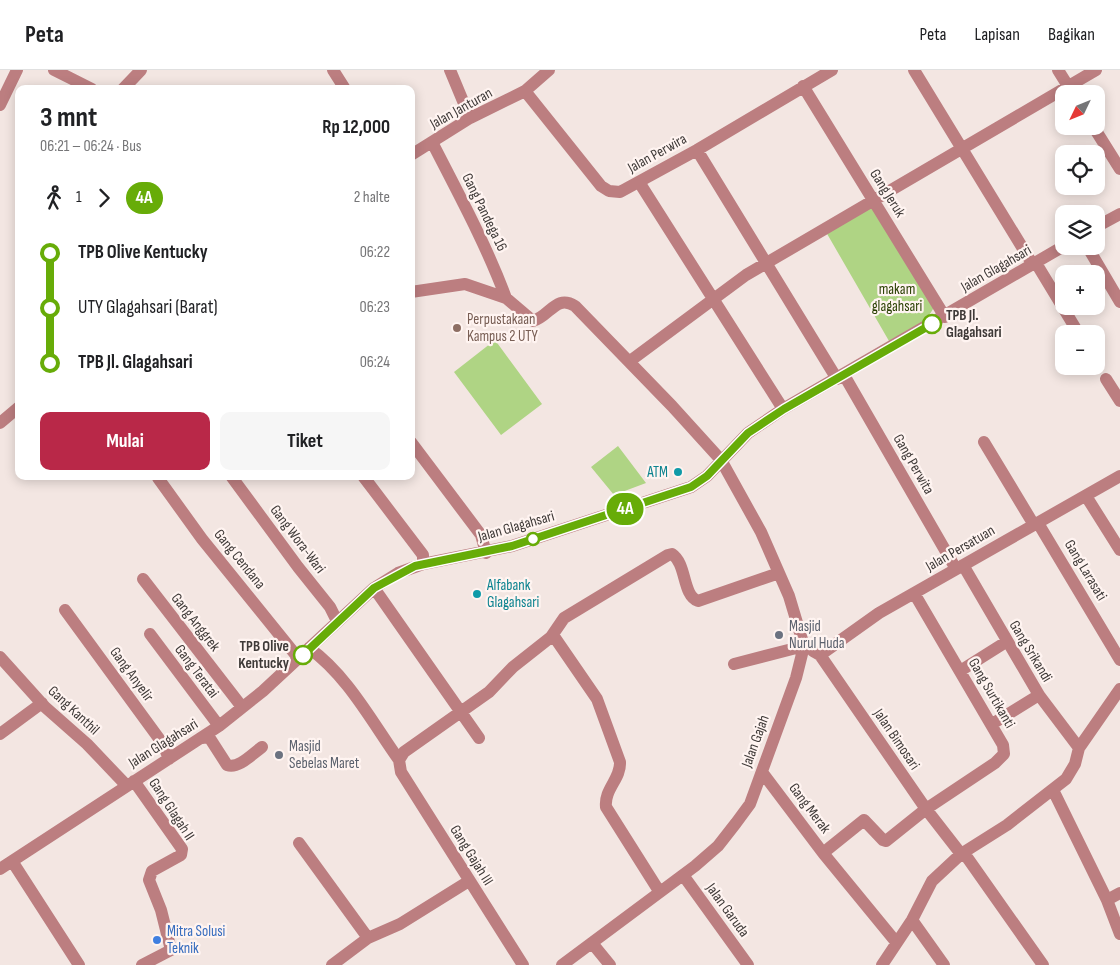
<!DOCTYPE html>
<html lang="id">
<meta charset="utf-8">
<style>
body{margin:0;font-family:"Sofia Sans Condensed",sans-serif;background:#f6f6f6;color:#202124;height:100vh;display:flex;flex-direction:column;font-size:19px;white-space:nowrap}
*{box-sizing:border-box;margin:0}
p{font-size:16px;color:#757577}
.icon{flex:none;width:28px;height:28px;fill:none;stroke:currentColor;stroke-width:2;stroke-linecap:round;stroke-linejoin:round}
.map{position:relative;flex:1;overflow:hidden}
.panel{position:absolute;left:15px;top:15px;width:400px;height:395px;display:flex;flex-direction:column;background:#fff;border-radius:10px;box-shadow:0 2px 12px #0003}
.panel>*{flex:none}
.badge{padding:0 10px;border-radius:16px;font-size:18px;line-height:32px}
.needle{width:32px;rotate:227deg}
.tools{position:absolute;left:1055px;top:15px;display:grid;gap:10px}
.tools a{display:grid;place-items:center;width:50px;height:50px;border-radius:10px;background:#fff;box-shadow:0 2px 12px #0003;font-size:25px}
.map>.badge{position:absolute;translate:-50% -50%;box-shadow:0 0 0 2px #fff}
.legs{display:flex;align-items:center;gap:8px;height:55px;padding:0 25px;font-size:16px}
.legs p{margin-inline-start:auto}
.headline{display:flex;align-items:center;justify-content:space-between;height:85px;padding:0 25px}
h1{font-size:28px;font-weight:700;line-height:38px}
.button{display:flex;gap:10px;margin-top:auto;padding:10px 25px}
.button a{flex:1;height:58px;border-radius:10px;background:#b92848;color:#fff;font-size:20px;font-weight:700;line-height:58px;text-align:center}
.button a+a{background:#f6f6f6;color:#202124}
ul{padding:0 25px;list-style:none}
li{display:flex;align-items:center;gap:18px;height:55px;font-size:19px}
li i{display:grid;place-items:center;width:8px;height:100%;margin:0 6px;background:currentColor}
li i::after{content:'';width:12px;height:12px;margin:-6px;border:4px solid;border-radius:50%;background:#fff}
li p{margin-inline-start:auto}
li:first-child i{background:linear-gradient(#0000 50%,currentColor 0)}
li:last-child i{background:linear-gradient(currentColor 50%,#0000 0)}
header{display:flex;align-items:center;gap:30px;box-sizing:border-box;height:70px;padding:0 25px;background:#fff;border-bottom:1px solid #e0e0e0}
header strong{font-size:24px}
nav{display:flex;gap:28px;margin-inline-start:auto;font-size:18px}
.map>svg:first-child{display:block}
.green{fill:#afd484}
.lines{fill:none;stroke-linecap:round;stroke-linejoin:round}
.minor{stroke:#bc7e80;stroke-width:12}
.line-1-casing{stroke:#fff;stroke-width:11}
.line-1{stroke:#67ac08;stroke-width:8}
.stop-1-dot{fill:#fff;stroke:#67ac08;stroke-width:2.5}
.education-dot{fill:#8d6e63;stroke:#fff4f1;stroke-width:2}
.culture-dot{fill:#0f9aa8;stroke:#fff4f1;stroke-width:2}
.worship-dot{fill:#6b7280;stroke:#fff4f1;stroke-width:2}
.shop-dot{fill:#3f7fe0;stroke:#fff4f1;stroke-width:2}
.labels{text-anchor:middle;stroke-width:4.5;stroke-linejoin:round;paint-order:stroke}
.street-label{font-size:15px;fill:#3f3a38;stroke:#fff4f1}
.park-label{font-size:15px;fill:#2a4003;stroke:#fff4f1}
.stop-label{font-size:15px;font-weight:bold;fill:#3f3a38;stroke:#fff4f1;text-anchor:start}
.education-label{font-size:15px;fill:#785e54;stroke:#fff4f1;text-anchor:start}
.culture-label{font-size:15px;fill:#0d838f;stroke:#fff4f1;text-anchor:end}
.worship-label{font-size:15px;fill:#5b616d;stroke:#fff4f1;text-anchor:start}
.shop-label{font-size:15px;fill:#366cbe;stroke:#fff4f1;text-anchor:start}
</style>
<header>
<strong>Peta</strong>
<nav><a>Peta</a><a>Lapisan</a><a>Bagikan</a></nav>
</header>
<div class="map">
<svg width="1120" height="895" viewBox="0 0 1120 895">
<rect width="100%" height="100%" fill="#f3e6e2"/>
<path class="green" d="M872 135 935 236 926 250 889 271 826 162Z
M495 270 542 334 501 365 454 302Z
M618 376 646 413 614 425 591 397Z"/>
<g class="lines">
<path class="minor" d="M54 0 92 19
M333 0 345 19
M450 0 470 48
M914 0 1033 195
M1058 0 1073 24
M803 16 945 247
M123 19 141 0
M525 21 601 116 609 121 620 122 697 80 832 0
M0 35 17 0
M1093 56 1120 99
M432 72C458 123 486 174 506 228
M697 80 837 309
M411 85 470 48 525 21 549 0
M639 112 783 339
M1096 157 1120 144
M1087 176 1120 232
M1036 193 1079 264
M411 222 465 214 506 228 533 251C550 246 556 224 575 236L672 336 721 390 761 462 789 526 804 576 796 608 750 734 736 753 718 776 695 796 562 895
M630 291 746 205 1096 0
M844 305 956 499
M1106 309 1120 331
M0 353 19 337
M411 372 481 465 486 483
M984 372 1034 455
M231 406 298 497 330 537 337 551
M363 406 423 485V494
M158 408 202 469 299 589
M1086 426 1120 480
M1038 453 1120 590
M963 495 1039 625 1079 678
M143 509 242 637
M374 518 479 668
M65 540 163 674 169 689
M150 564 219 656
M553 565 597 629 620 692C621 709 604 719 606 737L659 821
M309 578C347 605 372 652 399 690L401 702 523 895
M813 581 820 585 926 739 961 784
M820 585 879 543 1120 406
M0 587 45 637 87 674 127 716
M734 594 804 576
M960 601 1006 572
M992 654 1039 625
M0 664 42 633
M202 668 209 667 227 695C239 699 252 684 262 677
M399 690 404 682 489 622 513 597 551 567 564 548 668 485 672 484C687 494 682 525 698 531L779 503
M762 702 823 783 864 750 883 770 886 771 926 739 995 693 1004 684 1003 675 914 523
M134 711 182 779 181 785 152 801 149 810 161 840 171 880 142 895
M1053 720 1107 830 1120 823
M299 773 368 868
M823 783 896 872
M964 783 1043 895
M12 791 79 895
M0 799 219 656 263 621 374 518 398 503 423 494 512 476 691 417 707 406 748 363 783 339 1064 176
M683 805 748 895
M1107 830 1120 864
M912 850 944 895
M592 873 610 895
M332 895 368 868 400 854 469 811
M882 895 912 850 932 811 961 784 1007 755 1066 709 1075 694 1079 678 1120 619"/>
</g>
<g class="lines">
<defs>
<path id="line-1" d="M303 585 374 518 415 496 512 476 691 417 707 406 748 363 784 339 932 254"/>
</defs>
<use href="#line-1" class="line-1-casing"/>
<use href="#line-1" class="line-1"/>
</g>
<g class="stop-1-dot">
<circle cx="932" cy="254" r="9"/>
<circle cx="533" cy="469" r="6"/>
<circle cx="303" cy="585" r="9"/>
</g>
<circle class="education-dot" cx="457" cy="258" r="5"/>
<g class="culture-dot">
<circle cx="678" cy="402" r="5"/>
<circle cx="477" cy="524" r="5"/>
</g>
<g class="worship-dot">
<circle cx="779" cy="565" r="5"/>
<circle cx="279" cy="685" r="5"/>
</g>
<circle class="shop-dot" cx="157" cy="870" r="5"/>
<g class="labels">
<g class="street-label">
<text transform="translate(461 38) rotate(-29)" y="5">Jalan Janturan</text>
<text transform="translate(657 83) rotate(-29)" y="5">Jalan Perwira</text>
<text transform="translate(888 123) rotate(58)" y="5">Gang Jeruk</text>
<text transform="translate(485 142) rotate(64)" y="5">Gang Pandega 16</text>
<text transform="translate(996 198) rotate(-30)" y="5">Jalan Glagahsari</text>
<text transform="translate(914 394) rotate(60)" y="5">Gang Perwita</text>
<text transform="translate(516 456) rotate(-16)" y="5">Jalan Glagahsari</text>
<text transform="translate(298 469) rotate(53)" y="5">Gang Wora-Wari</text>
<text transform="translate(960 478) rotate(-30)" y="5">Jalan Persatuan</text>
<text transform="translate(240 489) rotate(51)" y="5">Gang Cendana</text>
<text transform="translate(1086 500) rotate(59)" y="5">Gang Larasati</text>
<text transform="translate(196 552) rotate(52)" y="5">Gang Anggrek</text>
<text transform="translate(1031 581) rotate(59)" y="5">Gang Srikandi</text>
<text transform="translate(197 601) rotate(53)" y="5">Gang Teratai</text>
<text transform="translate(132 604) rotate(54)" y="5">Gang Anyelir</text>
<text transform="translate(992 623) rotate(60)" y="5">Gang Surtikanti</text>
<text transform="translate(74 640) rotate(43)" y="5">Gang Kanthil</text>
<text transform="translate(897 669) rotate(56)" y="5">Jalan Bimosari</text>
<text transform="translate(755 671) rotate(-70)" y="5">Jalan Gajah</text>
<text transform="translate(163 673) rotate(-32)" y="5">Jalan Glagahsari</text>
<text transform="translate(810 738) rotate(53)" y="5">Gang Merak</text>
<text transform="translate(172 739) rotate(57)" y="5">Gang Glagah II</text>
<text transform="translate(472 785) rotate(58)" y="5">Gang Gajah III</text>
<text transform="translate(728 840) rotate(54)" y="5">Jalan Garuda</text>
</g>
<g class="park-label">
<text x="897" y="224">makam<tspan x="897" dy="17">glagahsari</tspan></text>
</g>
<g class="stop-label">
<text x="946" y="250">TPB Jl.<tspan x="946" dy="17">Glagahsari</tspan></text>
<text x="289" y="581" text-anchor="end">TPB Olive<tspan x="289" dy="17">Kentucky</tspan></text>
</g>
<g class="education-label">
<text x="467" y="254">Perpustakaan<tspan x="467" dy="17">Kampus 2 UTY</tspan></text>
</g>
<g class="culture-label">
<text x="668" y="407">ATM</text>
<text x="487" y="520" text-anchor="start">Alfabank<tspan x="487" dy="17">Glagahsari</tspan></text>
</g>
<g class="worship-label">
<text x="789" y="561">Masjid<tspan x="789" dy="17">Nurul Huda</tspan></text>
<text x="289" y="681">Masjid<tspan x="289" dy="17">Sebelas Maret</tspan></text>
</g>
<g class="shop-label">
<text x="167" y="866">Mitra Solusi<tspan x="167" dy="17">Teknik</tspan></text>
</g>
</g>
</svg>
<div class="tools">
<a><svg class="needle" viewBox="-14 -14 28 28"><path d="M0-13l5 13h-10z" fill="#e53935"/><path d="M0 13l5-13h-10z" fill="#757577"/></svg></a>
<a><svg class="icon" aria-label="locate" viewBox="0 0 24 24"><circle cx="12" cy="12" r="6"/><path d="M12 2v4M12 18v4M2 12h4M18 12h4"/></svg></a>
<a><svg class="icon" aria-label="layers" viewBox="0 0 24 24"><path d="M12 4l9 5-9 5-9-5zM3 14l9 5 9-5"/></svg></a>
<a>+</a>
<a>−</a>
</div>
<b class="badge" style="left:625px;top:439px;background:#67ac08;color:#fff">4A</b>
<section class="panel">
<div class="headline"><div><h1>3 mnt</h1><p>06:21 – 06:24 · Bus</p></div><b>Rp 12,000</b></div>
<div class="legs"><svg class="icon" aria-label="walk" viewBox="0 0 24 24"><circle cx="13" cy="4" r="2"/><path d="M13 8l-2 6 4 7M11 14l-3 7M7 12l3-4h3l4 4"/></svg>1<svg class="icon" aria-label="forward" viewBox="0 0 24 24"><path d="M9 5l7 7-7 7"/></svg><b class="badge" style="background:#67ac08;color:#fff">4A</b><p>2 halte</p></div>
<ul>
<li><i style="color:#67ac08"></i><b>TPB Olive Kentucky</b><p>06:22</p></li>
<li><i style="color:#67ac08"></i><span>UTY Glagahsari (Barat)</span><p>06:23</p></li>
<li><i style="color:#67ac08"></i><b>TPB Jl. Glagahsari</b><p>06:24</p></li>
</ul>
<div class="button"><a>Mulai</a><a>Tiket</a></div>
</section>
</div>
